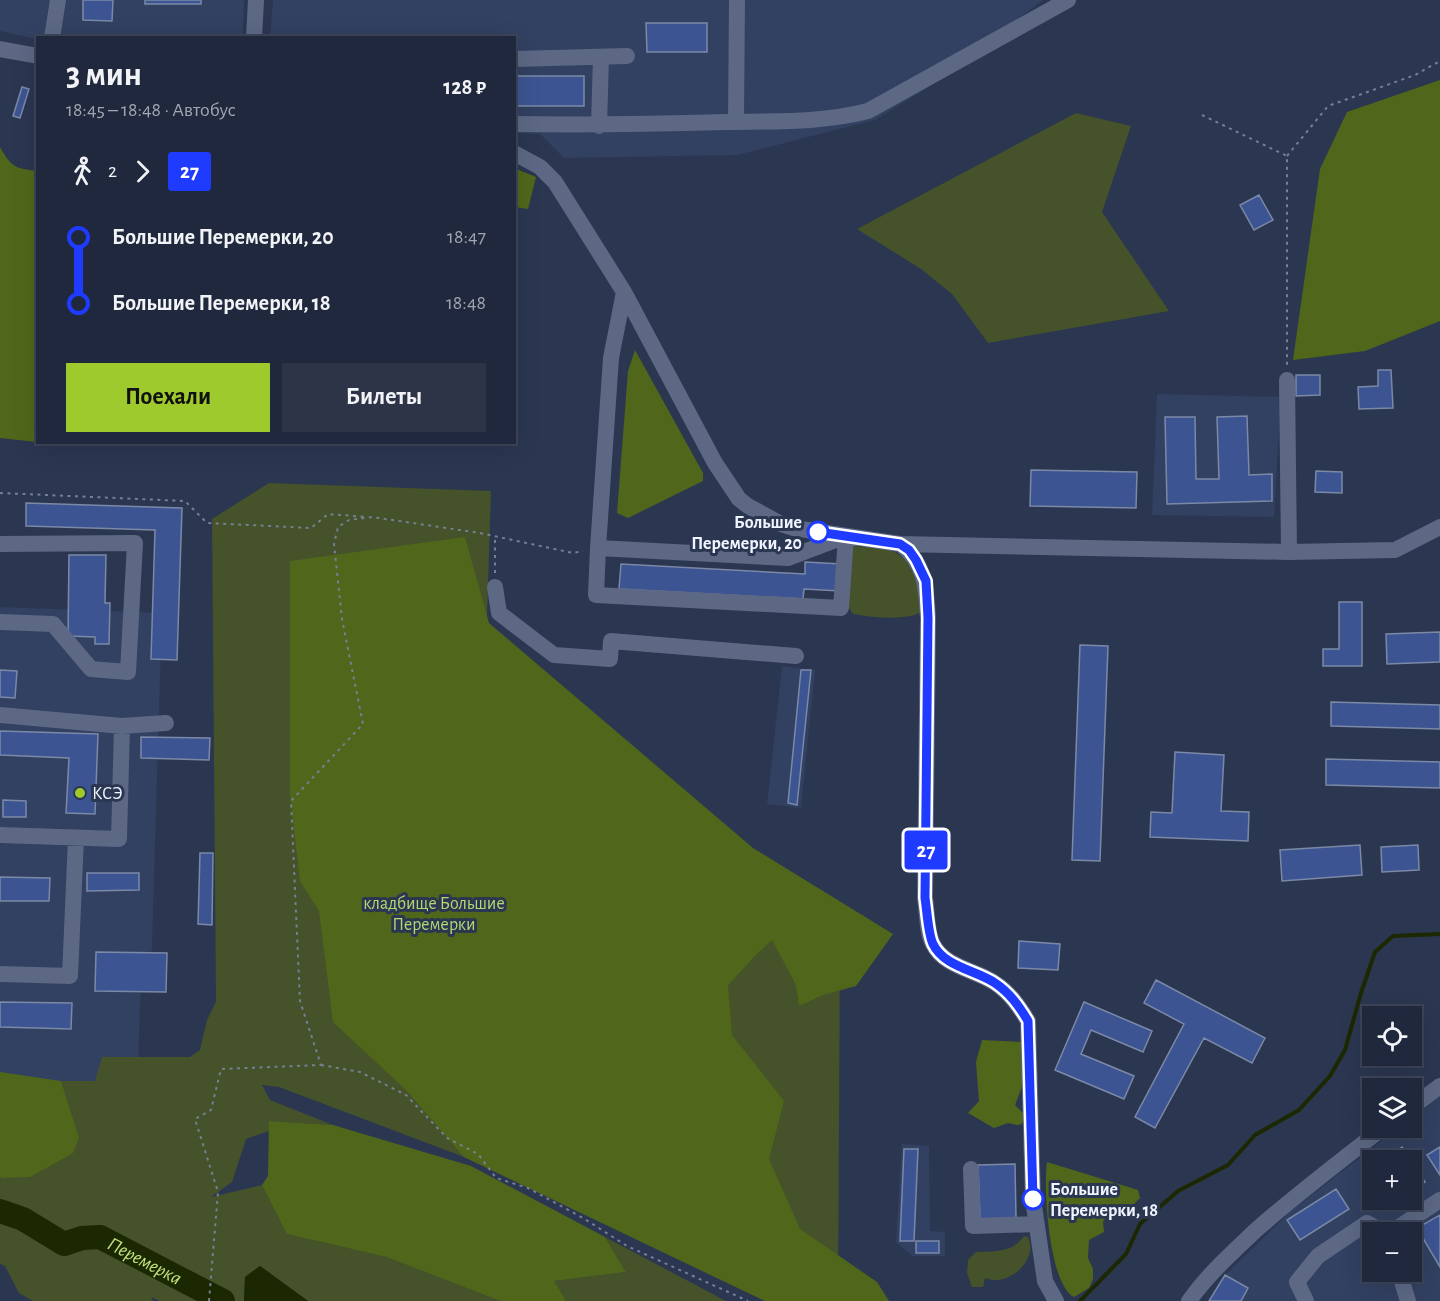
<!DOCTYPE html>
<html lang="ru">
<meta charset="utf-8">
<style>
body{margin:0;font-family:"Alegreya Sans",sans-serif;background:#2d3448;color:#f1f3f6;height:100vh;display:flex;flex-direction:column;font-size:22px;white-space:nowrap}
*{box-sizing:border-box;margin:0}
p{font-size:20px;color:#a2a6b0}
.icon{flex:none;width:33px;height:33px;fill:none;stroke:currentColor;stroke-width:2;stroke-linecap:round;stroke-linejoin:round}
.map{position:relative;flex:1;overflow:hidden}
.details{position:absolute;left:36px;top:36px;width:480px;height:408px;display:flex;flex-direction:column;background:#20283d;border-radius:0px;box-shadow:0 6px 24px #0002,0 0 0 2px #3d4457}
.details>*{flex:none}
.badge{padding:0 12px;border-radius:4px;font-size:21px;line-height:39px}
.fabs{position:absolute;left:1362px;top:1006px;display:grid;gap:12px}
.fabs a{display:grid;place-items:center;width:60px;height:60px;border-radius:0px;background:#20283d;box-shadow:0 6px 24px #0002,0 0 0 2px #3d4457;font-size:30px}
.map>.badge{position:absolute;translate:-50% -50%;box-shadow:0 0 0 3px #fff}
.legs{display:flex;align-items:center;gap:9px;height:66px;padding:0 30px;font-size:20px}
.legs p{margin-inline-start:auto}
.overview{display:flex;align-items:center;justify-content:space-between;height:102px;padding:0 30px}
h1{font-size:33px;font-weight:600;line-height:45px}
.primary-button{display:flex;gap:12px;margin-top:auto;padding:12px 30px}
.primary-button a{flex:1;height:69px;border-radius:0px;background:#9eca2e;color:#111;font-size:24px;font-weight:600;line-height:69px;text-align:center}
.primary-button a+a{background:#2d3448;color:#f1f3f6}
ul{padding:0 30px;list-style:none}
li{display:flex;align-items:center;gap:21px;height:66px;font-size:22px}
li i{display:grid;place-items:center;width:9px;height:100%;margin:0 8px;background:currentColor}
li i::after{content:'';width:15px;height:15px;margin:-8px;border:4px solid;border-radius:50%;background:#20283d}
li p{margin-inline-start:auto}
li:first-child i{background:linear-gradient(#0000 50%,currentColor 0)}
li:last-child i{background:linear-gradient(currentColor 50%,#0000 0)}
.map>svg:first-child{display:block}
.built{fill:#324061;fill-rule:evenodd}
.green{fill:#45522a}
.forest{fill:#50671b}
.water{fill:#1c2801}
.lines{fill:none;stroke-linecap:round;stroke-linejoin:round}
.stream{stroke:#1c2801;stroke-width:4}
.river{stroke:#1c2801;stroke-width:24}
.building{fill:#3c5491;stroke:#7b89a7;stroke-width:1.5}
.path{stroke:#767f94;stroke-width:2;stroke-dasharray:3 4.5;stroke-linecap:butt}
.minor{stroke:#5c6884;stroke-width:16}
.line-1-casing{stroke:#fff;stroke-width:14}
.line-1{stroke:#1f3bff;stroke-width:9}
.stop-1-dot{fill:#fff;stroke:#1f3bff;stroke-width:3}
.poi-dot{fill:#9eca2e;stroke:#2b3651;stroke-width:2}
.labels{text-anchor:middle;stroke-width:6;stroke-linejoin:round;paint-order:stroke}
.stop-label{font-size:18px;font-weight:bold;fill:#eff4ff;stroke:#2b3651;text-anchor:end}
.poi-label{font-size:18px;fill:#eff4ff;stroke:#2b3651;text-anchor:start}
.park-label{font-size:18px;fill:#b5d772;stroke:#2b3651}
.water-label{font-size:20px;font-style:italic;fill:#c0e27d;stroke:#2b3651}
</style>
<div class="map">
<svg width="1440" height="1301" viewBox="0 0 1440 1301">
<rect width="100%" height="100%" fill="#2b3651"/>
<path class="built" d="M0 0H244L243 33 241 37 37 39 0 31Z
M273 0H1043L932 85 875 120 737 155 564 158 540 134 515 133 514 38H270Z
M1157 394 1281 397 1274 517 1152 515Z
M0 607 162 613 151 976 141 979 137 1094 0 1089Z
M782 666 815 670 801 808 767 804Z
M1440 1096V1301H1209L1225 1275 1291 1211 1398 1128H1412V1118ZM1372 1161H1412V1200H1372ZM1372 1233H1412V1272H1372Z
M902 1144 929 1146 930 1231 945 1232V1256H912L896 1242Z"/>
<path class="green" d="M1076 113 1131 126 1102 212 1169 311 988 343 952 294 921 269 857 229Z
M269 483 491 491 485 680 840 941 838 1301H765L464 1157 279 1087 262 1085 270 1100 333 1125 269 1121V1131L246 1139 232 1182 211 1197 262 1185 288 1234 386 1257 500 1301H308L260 1266 245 1277 244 1301H160L151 1297 153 1301H33L19 1293 5 1266 0 1264V1163L79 1137 61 1081H95L102 1057H190L200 1050 207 1020 216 1002 212 519Z
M851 546C863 547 878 547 890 550 915 559 919 589 922 611 913 621 864 618 852 613L848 605Z
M1024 1236 1028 1237C1039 1259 1009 1288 985 1278L983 1287H972L967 1273 968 1260 976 1252C994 1251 1013 1253 1024 1236Z
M605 1237 726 1301H566L553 1281 626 1272Z"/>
<path class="forest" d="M1440 80V321L1365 351 1293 360 1320 169 1347 112Z
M0 147C12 168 15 168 37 171V442L0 438Z
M514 168 536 177 528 209 515 207Z
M635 350 703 473V481L628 518 617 513 628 371Z
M465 537 489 623 753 848 893 934 856 986 823 995 799 1006 796 985 772 940 757 954 728 985 732 1035 784 1101 769 1159 800 1229 877 1282 889 1301H765L464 1157 406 1090 333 1022 319 911 300 881 290 796V561Z
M982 1040 1022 1042 1023 1084 1015 1105 1025 1115 1022 1124 1017 1125 1008 1123 994 1128 968 1113 979 1101 976 1062Z
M0 1072 61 1081 79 1137 73 1153 30 1177 1 1178 0 1175Z
M269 1121 333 1125 471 1166 605 1237 626 1272 554 1281 566 1301H500L386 1257 287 1234 262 1185 268 1176Z
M1047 1162 1138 1190 1140 1198 1126 1212 1108 1214 1103 1222 1104 1232 1089 1240 1088 1258 1093 1269V1279L1089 1288 1074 1297C1049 1285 1043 1187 1047 1162Z"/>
<path class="water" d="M260 1266 308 1301H244L245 1277Z"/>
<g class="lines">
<path class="stream" d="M1080 1301 1126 1254 1140 1224 1178 1191 1228 1165 1255 1135 1299 1110 1330 1076 1345 1050 1361 993 1375 952 1393 936 1440 934"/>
<path class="river" id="s1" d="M0 1211 23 1219 64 1244 82 1238 100 1237 223 1301"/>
</g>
<path class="building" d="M83 0H113L112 21 83 20Z
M145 0H201V4H145Z
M646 23H707V52H647Z
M514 76H584V106H514Z
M22 87 29 89 20 118 13 116Z
M1259 195 1273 220 1254 230 1240 205Z
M1378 370H1391L1393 408 1359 409 1358 387 1378 386Z
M1296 375H1320V395L1296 396Z
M1247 416 1249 475 1272 474V501L1167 504 1165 417H1195L1196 479H1219L1217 417Z
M1031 470 1137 472 1136 508 1030 506Z
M1316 471 1342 472V493L1315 492Z
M26 503 182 508 177 660 151 659 155 530 26 526Z
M69 555H106L105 603H110L109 644H95V637L68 636Z
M805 562 842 564 840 591 804 589 803 599 619 589 621 564 805 574Z
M1339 602H1362V666H1323V649H1339Z
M1440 632V662L1387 664 1386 634Z
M1080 645 1108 646 1100 861 1072 860Z
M0 670 17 671 15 698 0 697Z
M801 670H811L797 805 788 803Z
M1331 702 1440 705V729L1331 726Z
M0 731 98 734 95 814 66 813 69 758 0 755Z
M141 737 210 738 209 760 141 758Z
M1175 752 1224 755 1221 811 1249 812 1248 841 1150 837 1151 812 1172 813Z
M1326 759 1440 762V788L1326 785Z
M3 800 26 801V817H3Z
M1360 845 1362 875 1282 881 1280 850Z
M1418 845 1419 870 1382 872 1381 847Z
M200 853H213L212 925 198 924Z
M87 873H139V890L87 891Z
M0 877 50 878 49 901H0Z
M1019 941 1060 944 1058 970 1018 968Z
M96 952 167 953 166 992 95 991Z
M1156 980 1265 1038 1252 1063 1204 1038 1155 1128 1135 1117 1184 1024 1144 1003Z
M0 1002 72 1003 71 1029 0 1027Z
M1084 1002 1152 1031 1143 1052 1091 1030 1081 1054 1134 1076 1124 1099 1055 1070Z
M1402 1147 1425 1182 1412 1190V1161H1385L1384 1159Z
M1440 1147V1175L1427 1155Z
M904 1149H918L914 1241H900Z
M1015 1164 1016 1218 980 1219 978 1165Z
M1336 1189 1349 1209 1300 1240 1287 1220Z
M1440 1215V1267L1417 1228Z
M916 1241H939V1253H916Z
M1225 1275 1248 1288 1241 1301H1209Z"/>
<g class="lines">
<path class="path" d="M1202 115 1287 156V365
M1287 156 1328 106 1415 75 1440 61
M0 493 185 501 207 523 311 528 328 514 367 517
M495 573V537
M321 1065 360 1072 406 1095 447 1138 478 1154 496 1178 528 1188 583 1218 627 1246 748 1301
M209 1301 218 1192 195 1119 211 1110 221 1069 321 1065 300 1001 291 801 363 724 342 619 334 544 338 527 349 520 372 517 480 533 573 553 583 551"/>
<path class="minor" d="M52 38 58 0
M254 38 256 0
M0 49 38 56
M514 59 627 56
M736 122 737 0
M514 124C585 125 656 124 726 122 775 121 821 123 868 111L1068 0
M599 126 601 57
M514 153 540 167 555 182 624 292 715 463 739 499 748 506 781 524 794 528 900 544 1289 552 1395 550 1440 527
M1287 380 1289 552
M0 544 135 543 128 672 91 669 53 624 0 622
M900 544C926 564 926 588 928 618L925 898C927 910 927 934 933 944 944 967 976 970 995 983 1010 993 1019 1006 1028 1021L1033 1199 1045 1281 1056 1301
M598 548 596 595 841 608 846 536 788 558 598 548 611 358 624 292
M495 587 499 613 554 655 610 659 611 641 796 656
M0 715 122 726 166 723
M0 835 119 839 122 726
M0 974 70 976 76 838
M1412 1107 1440 1086
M971 1169 973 1226 1036 1224
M1390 1233 1440 1200
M1399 1272 1408 1301
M1189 1301C1208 1274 1232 1253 1256 1230 1297 1194 1340 1161 1383 1128
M1306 1301 1297 1282 1318 1256 1367 1223 1386 1233"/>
</g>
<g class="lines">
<defs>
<path id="line-1" d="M818 532 900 544 909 550 916 560 926 581 928 618 925 898C927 910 928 934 933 944 944 967 976 970 995 983 1010 993 1019 1006 1028 1021L1033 1199"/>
</defs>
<use href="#line-1" class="line-1-casing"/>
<use href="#line-1" class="line-1"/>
</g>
<g class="stop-1-dot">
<circle cx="818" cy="532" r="10"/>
<circle cx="1033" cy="1199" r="10"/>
</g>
<circle class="poi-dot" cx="80" cy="793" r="6"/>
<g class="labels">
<g class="stop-label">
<text x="802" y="528">Большие<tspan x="802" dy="21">Перемерки, 20</tspan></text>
<text x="1050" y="1195" text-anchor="start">Большие<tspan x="1050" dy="21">Перемерки, 18</tspan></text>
</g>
<g class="poi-label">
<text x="92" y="799">КСЭ</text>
</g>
<g class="park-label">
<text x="434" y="909">кладбище Большие<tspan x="434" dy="21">Перемерки</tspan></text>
</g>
<g class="water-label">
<text dy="7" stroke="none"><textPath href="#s1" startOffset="160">Перемерка</textPath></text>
</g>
</g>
</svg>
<div class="fabs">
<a><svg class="icon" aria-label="locate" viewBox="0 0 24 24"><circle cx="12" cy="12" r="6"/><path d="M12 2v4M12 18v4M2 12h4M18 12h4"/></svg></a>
<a><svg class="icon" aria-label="layers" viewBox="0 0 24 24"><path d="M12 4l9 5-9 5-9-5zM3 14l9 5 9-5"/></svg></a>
<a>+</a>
<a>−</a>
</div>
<b class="badge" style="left:926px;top:850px;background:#1f3bff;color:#fff">27</b>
<section class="details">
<div class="overview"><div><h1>3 мин</h1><p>18:45 – 18:48 · Автобус</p></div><b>128 ₽</b></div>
<div class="legs"><svg class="icon" aria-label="walk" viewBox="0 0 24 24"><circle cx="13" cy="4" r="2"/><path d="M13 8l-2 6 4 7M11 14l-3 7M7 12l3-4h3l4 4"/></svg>2<svg class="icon" aria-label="forward" viewBox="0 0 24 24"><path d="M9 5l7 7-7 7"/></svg><b class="badge" style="background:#1f3bff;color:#fff">27</b></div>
<ul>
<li><i style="color:#1f3bff"></i><b>Большие Перемерки, 20</b><p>18:47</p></li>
<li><i style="color:#1f3bff"></i><b>Большие Перемерки, 18</b><p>18:48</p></li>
</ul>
<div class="primary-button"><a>Поехали</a><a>Билеты</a></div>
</section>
</div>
